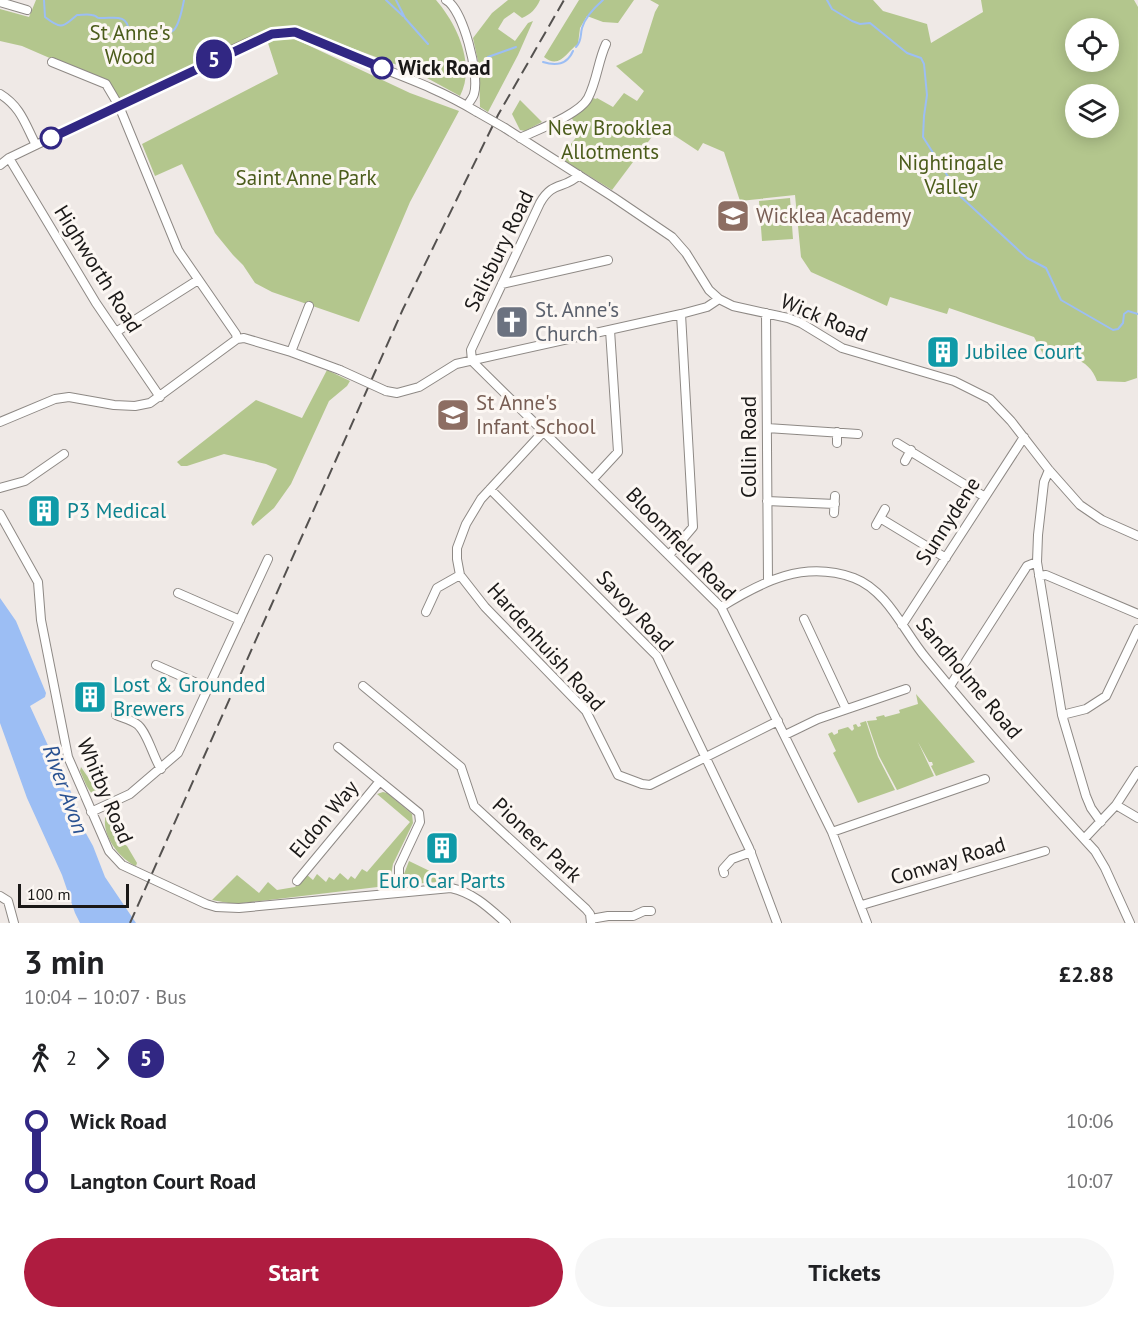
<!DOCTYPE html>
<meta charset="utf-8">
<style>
body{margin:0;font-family:"PT Sans",sans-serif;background:#f6f6f6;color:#202124;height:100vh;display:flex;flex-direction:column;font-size:22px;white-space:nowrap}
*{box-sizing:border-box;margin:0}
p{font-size:20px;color:#757577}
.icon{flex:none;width:33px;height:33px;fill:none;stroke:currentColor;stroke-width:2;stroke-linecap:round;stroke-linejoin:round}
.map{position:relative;height:923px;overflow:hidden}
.sheet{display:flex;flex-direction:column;background:#fff;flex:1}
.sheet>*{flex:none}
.badge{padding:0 12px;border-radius:20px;font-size:21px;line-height:39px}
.fabs{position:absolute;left:1065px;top:18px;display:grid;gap:12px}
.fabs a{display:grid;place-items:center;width:54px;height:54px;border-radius:50%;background:#fff;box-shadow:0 3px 15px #0003;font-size:30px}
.scale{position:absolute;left:18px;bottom:15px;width:111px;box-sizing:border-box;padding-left:6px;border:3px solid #1a1817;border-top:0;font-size:16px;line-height:21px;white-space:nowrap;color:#1a1817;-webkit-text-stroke:4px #fcf7f3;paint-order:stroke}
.map>.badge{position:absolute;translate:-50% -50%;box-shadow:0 0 0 3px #fff}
.legs{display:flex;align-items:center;gap:9px;height:66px;padding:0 24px;font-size:20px}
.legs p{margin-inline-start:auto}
.summary{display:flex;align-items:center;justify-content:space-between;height:102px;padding:0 24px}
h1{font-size:33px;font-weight:600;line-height:45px}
.button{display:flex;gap:12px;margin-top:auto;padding:12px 24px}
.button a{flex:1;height:69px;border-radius:36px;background:#af1c40;color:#fff;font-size:24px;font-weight:600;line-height:69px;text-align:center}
.button a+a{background:#f6f6f6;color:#202124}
ul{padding:0 24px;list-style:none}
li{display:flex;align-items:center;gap:21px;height:60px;font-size:22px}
li i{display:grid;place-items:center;width:9px;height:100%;margin:0 8px;background:currentColor}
li i::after{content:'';width:15px;height:15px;margin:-8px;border:4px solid;border-radius:50%;background:#fff}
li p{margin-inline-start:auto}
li:first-child i{background:linear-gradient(#0000 50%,currentColor 0)}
li:last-child i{background:linear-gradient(currentColor 50%,#0000 0)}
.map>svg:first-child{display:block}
.green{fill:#b3c68d;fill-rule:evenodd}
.water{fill:#9cbef4}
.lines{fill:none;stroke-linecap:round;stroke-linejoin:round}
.stream{stroke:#9cbef4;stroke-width:2}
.minor-casing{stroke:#8e8985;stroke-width:10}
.minor{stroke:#fff;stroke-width:8}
.rail{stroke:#54514f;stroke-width:2;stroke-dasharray:12 6;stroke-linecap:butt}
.minor-bridge-casing{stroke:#8e8985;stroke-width:10;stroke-linecap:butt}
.minor-bridge{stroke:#fff;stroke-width:8}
.line-1-casing{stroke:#fff;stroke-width:14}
.line-1{stroke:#312783;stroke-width:9}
.stop-1-dot{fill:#fff;stroke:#312783;stroke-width:3}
.labels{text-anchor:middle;stroke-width:6;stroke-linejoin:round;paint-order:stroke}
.park-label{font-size:21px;fill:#4b5c1b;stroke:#fcf7f3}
.stop-label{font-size:21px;font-weight:bold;fill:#1a1817;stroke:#fcf7f3;text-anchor:start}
.education-label{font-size:21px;fill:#785e54;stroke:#fcf7f3;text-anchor:start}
.street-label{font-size:21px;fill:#1a1817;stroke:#fcf7f3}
.worship-label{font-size:21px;fill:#5b616d;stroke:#fcf7f3;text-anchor:start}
.culture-label{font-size:21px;fill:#0d838f;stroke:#fcf7f3;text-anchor:start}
.water-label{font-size:22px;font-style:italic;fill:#295191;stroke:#fcf7f3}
</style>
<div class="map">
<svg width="1138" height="923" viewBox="0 0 1138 923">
<rect width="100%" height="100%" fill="#efe9e6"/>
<path class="green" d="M36 0H436C457 24 476 65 460 96L416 72 298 28 284 27 118 99 98 79 22 46 0 41V9L29 17Z
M508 0H540C536 9 531 14 522 18L514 12 504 19 498 29 515 41 528 23 533 21 518 55 488 112 480 107 479 66 473 38 492 13Z
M579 0H634L618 23 603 22 587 16 580 28 578 44C567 51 560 70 544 57Z
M650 0H873L883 11 927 24 931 43 983 12 981 0H1134L1138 7 1137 378 1125 382 1097 381C1089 357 1064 354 1043 354L1034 337 949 308 947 314 890 297 887 306 811 272 801 257 795 195 740 201 724 152 703 143 698 151 660 126 612 190 560 158 581 131 570 116 586 107 593 98 596 99 597 98 613 107 624 93 637 101 644 91 616 66 642 53 655 12 659 5ZM1076 28H1108V62H1076ZM1076 94H1108V128H1076Z
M295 39 410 93 459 111 410 202 359 322 272 292 255 283 243 265 233 255 215 233 182 164 155 176 142 144 278 74 267 40Z
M520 100 542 122 525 131 520 130 512 114Z
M790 198 793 239 762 241 759 201Z
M327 370 350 381 347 386 329 401 291 484 274 508 253 526 251 523 277 469 266 464 224 454 187 466H181L177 462 256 400 302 418Z
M916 694 975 762 936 776 931 766 933 765 932 762H929L918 742 934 776 897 790 879 756 867 721 877 720 876 717 884 715 885 717 900 713 899 710 918 704Z
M866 721 878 757 895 790 858 803 833 753 836 751 828 734 832 732 834 735 838 733V730L848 727 852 731 854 729 853 725 856 724 858 727 861 726 860 723Z
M81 767 98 792 106 790 110 798C90 801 87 786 80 771Z
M383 792 387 793 412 814 413 823 393 864 390 881 386 886 234 904 212 900 237 875 259 893 268 882 277 890 295 887 306 874 313 880 317 874 326 882 329 877 334 880 340 873 348 880 351 876 355 879 362 869 367 872 410 822 377 794Z
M120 807 110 823 116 838 127 846 137 863 136 866C119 859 100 833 106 815Z
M409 861 440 876 437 882 413 884 406 882 404 874Z"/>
<path class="water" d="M0 598 16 621 46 693 45 697 30 706 61 774 65 778 79 811 83 828 93 846 105 877 136 923H80L75 913 62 875 27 798 0 723Z"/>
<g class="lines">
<path class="stream" d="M44 0 45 17C63 31 63 26 77 15 82 15 88 14 92 15 101 17 93 18 102 18 115 18 127 14 129 31L137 36C172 32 176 42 184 0
M386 0 403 16
M396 0 405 18 428 44
M827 0 832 9 852 21 860 24 870 23 907 53 921 58 924 64 927 95 924 116 923 137 961 197 1027 258 1046 268 1061 300 1113 330 1118 329 1123 323 1124 314 1128 311 1138 314
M576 47C582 41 580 36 582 28 585 17 595 7 603 0
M488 57 516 47
M543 62C556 66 567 65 573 51"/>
<defs>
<path id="minor" d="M446 0C463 9 480 75 474 94 473 98 469 102 467 106
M0 2 27 10
M52 62 106 84 119 106 178 250 236 334 237 339
M0 94C21 107 25 124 36 145
M505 128 613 197 672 237 686 253 709 290 719 299 733 306 788 318 801 323 842 348 954 381 990 399 1011 421 1049 470 1080 505 1102 520 1138 536
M520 138C537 130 580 114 588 98 597 81 598 61 606 44
M9 158 96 303 160 397
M0 165 9 158 36 145C87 121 137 97 188 72 214 60 261 31 289 32 309 32 338 50 356 58 398 75 438 88 477 112
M502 284 608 260
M766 313 768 581
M116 332 198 280
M237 339 244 338 291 352 340 370
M291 352 309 306
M472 361 721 607 832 832 867 923
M472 361 471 350 540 203C553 180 564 190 579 175
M386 391 397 393 419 387 456 364 681 314 707 307 719 299
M0 422 55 399 69 397 114 405 135 406 150 403 237 339
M767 428 858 434
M544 431 481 499 466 524 457 548V559L460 575 485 607 586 711 618 775 642 784 650 785 778 721
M837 443V432
M897 443 985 497
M905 461 911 450
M1049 470 1044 482 1038 535 1037 562 1062 715 1086 796 1091 808 1101 822
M593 479 618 452 610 330
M0 488 25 481 64 454
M490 489 657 656 749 848 777 923
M767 501 835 504
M834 513 835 496
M0 514 38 582 41 620 68 757 109 851 122 865 206 904 216 907 239 908 451 888C474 893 489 908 506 923
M880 518 946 558
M876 525 885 509
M670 554 693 527 681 314
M1039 576 1046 575 1138 614
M178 593 240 620
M721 607C763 581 804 560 854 578 888 591 904 632 926 658 980 724 1037 788 1095 851L1105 868 1130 923
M426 612 437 588 460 575
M804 619 846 709
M902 625 1024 437
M156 665 208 688
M363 686 461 767 474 806 586 909 590 914 591 923
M950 686 1027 566 1037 562
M116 715C123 718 132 720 138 725 148 734 153 757 161 769
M1062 715 1086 709 1106 696 1138 629
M785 735 818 719 906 689
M338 747 419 813 420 822 399 867V892
M1116 805 1138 818
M91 812 130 794 178 753 268 559
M832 832 985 779
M1084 839 1116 805 1138 771
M724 873 723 869 732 859 751 852
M297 881 380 781
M0 896 8 901 14 923
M862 905 1045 851
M591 919 608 916H633L644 911H651"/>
</defs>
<use href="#minor" class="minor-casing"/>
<use href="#minor" class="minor"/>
<path class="rail" d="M130 923 403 309 498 115 564 0"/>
<defs>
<path id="minor-bridge" d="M477 112 505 128
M340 370 386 391"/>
</defs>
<use href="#minor-bridge" class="minor-bridge-casing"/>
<use href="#minor-bridge" class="minor-bridge"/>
</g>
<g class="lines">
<defs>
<path id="line-1" d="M51 138 272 34 295 32 382 68"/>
</defs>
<use href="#line-1" class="line-1-casing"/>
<use href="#line-1" class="line-1"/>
</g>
<defs>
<symbol id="school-square" viewBox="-11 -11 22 22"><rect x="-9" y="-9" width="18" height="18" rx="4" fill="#8d6e63" stroke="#fcf7f3"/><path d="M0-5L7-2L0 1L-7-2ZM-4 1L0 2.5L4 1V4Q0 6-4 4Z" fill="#fff"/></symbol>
<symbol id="church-square" viewBox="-11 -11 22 22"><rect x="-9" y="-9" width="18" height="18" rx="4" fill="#6b7280" stroke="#fcf7f3"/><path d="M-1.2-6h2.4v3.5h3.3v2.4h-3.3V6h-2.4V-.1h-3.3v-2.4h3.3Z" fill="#fff"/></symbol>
<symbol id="building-square" viewBox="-11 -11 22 22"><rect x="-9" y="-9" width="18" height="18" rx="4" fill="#0f9aa8" stroke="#fcf7f3"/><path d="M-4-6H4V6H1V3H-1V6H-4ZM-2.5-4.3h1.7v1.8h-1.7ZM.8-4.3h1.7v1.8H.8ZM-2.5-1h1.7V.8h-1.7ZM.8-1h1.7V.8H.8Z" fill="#fff"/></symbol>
</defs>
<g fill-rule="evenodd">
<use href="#school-square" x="714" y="197" width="38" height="38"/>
<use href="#church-square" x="493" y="303" width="38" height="38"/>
<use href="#building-square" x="924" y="333" width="38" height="38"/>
<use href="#school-square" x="434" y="396" width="38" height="38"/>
<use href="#building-square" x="25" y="492" width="38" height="38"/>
<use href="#building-square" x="71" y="678" width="38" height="38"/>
<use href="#building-square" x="423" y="829" width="38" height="38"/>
</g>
<g class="stop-1-dot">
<circle cx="382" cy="68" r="10"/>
<circle cx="51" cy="138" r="10"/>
</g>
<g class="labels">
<g class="park-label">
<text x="130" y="40">St Anne's<tspan x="130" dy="24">Wood</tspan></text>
<text x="610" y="135">New Brooklea<tspan x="610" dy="24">Allotments</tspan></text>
<text x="951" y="170">Nightingale<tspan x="951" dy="24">Valley</tspan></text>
<text x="306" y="185">Saint Anne Park</text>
</g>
<g class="stop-label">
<text x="398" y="75">Wick Road</text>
</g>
<g class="education-label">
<text x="756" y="223">Wicklea Academy</text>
<text x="476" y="410">St Anne's<tspan x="476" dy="24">Infant School</tspan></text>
</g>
<g class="street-label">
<text transform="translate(499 251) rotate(-64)" y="7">Salisbury Road</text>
<text transform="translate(98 269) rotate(58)" y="7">Highworth Road</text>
<text transform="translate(824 318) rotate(23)" y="7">Wick Road</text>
<text transform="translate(749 447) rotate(-90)" y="7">Collin Road</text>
<text transform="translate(948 521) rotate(-57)" y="7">Sunnydene</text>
<text transform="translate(681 544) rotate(46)" y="7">Bloomfield Road</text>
<text transform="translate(635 611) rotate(47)" y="7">Savoy Road</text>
<text transform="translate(546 647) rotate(48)" y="7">Hardenhuish Road</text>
<text transform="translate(969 678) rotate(50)" y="7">Sandholme Road</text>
<text transform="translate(105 791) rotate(67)" y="7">Whitby Road</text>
<text transform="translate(324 819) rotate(-50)" y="7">Eldon Way</text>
<text transform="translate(537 840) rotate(43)" y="7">Pioneer Park</text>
<text transform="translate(948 861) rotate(-17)" y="7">Conway Road</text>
</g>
<g class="worship-label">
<text x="535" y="317">St. Anne's<tspan x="535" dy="24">Church</tspan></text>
</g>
<g class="culture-label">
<text x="966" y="359">Jubilee Court</text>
<text x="67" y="518">P3 Medical</text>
<text x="113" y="692">Lost &amp; Grounded<tspan x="113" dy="24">Brewers</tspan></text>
<text x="442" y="888" text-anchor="middle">Euro Car Parts</text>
</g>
<g class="water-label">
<text transform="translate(66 789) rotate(70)" y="8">River Avon</text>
</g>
</g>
</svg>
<div class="fabs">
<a><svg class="icon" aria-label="locate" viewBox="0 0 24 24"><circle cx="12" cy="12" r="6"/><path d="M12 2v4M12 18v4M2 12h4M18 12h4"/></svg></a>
<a><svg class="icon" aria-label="layers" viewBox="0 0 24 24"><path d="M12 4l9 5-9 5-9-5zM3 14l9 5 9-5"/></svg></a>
</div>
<div class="scale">100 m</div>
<b class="badge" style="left:214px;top:59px;background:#312783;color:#fff">5</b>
</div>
<section class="sheet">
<div class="summary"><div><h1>3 min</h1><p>10:04 – 10:07 · Bus</p></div><b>£2.88</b></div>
<div class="legs"><svg class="icon" aria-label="walk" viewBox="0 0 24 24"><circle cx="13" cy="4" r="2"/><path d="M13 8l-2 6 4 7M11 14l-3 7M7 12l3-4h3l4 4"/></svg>2<svg class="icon" aria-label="forward" viewBox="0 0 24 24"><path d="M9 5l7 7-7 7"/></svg><b class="badge" style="background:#312783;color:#fff">5</b></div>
<ul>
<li><i style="color:#312783"></i><b>Wick Road</b><p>10:06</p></li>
<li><i style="color:#312783"></i><b>Langton Court Road</b><p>10:07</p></li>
</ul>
<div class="button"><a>Start</a><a>Tickets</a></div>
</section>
